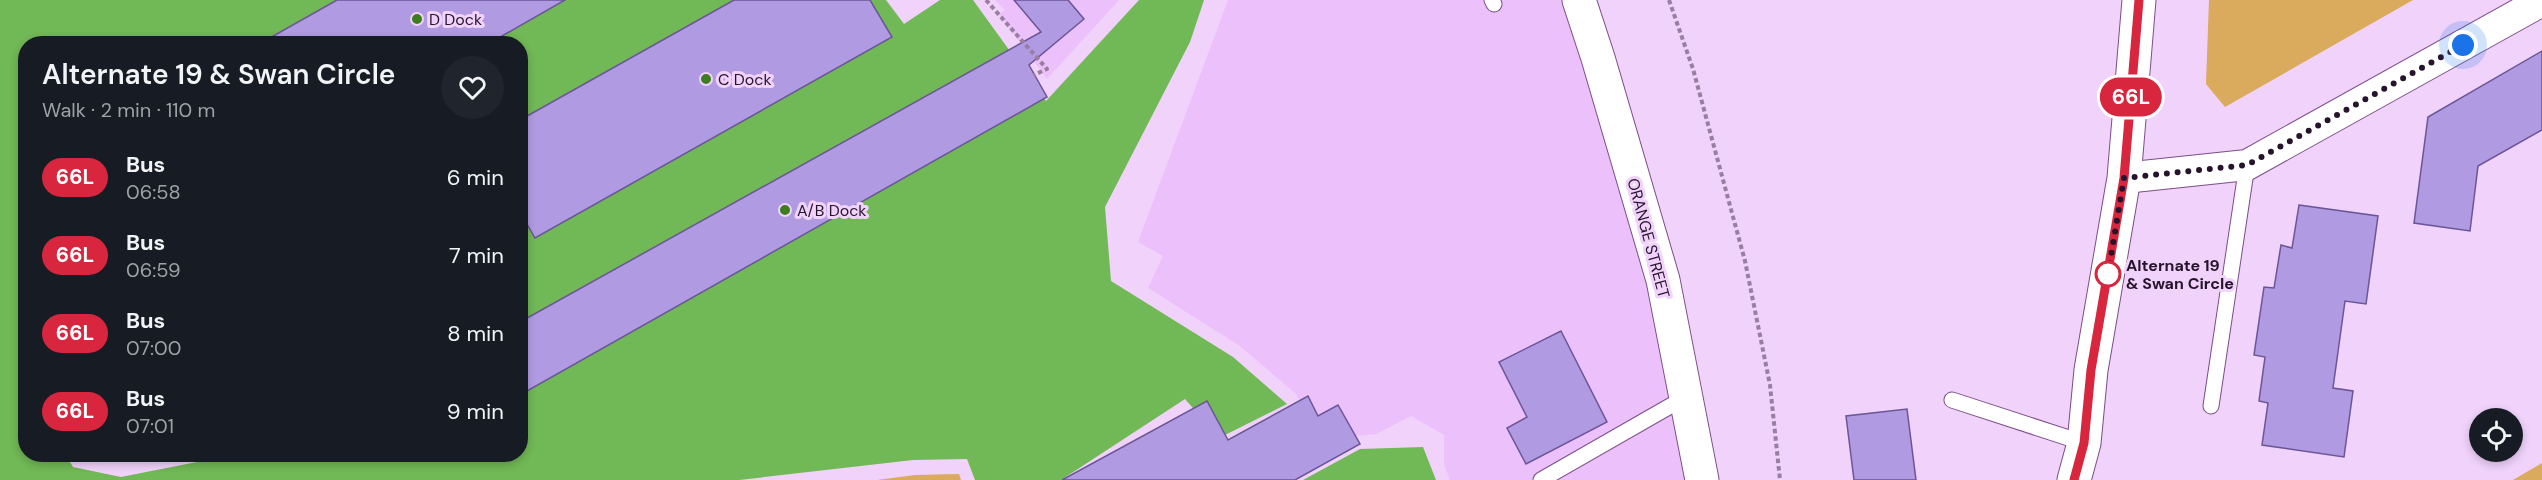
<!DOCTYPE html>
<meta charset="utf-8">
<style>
body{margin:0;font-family:"DM Sans",sans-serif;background:#20242c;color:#f1f3f6;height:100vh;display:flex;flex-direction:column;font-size:22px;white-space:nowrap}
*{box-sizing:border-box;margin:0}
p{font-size:20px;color:#9ea1a6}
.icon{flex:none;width:33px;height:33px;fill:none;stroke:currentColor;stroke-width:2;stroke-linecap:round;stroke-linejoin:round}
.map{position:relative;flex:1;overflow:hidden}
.sheet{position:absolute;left:18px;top:36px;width:510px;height:426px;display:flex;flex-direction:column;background:#171b24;border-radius:24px;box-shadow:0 3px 9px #0003}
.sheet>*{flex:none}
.badge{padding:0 12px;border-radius:20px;font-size:21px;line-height:39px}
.tools{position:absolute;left:2469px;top:408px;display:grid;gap:12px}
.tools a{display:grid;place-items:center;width:54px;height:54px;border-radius:50%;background:#171b24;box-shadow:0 3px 9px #0003;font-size:30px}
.you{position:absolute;width:30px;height:30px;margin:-15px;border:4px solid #fff;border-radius:50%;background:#1a73e8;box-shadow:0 0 0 9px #1a73e833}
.map>.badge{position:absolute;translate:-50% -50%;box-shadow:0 0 0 3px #fff}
.round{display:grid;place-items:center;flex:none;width:63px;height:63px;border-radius:32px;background:#20242c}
.summary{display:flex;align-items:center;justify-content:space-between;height:102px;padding:0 24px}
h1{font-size:28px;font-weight:600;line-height:45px}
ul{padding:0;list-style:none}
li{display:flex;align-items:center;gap:18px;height:78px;padding:0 24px}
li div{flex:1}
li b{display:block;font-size:22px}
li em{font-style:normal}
li .badge{min-width:66px;font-weight:700;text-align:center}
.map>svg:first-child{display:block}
.built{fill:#ecc0fa}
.green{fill:#daaa5d}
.water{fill:#71b856;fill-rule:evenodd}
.building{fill:#b09ae2;stroke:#6b5597;stroke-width:1.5}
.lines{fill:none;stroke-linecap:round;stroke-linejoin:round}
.service-casing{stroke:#7b4e89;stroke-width:17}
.minor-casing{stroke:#7b4e89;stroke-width:32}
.tertiary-casing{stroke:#7b4e89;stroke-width:35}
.secondary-casing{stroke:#7b4e89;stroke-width:35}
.path{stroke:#987fa0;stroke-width:4;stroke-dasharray:4.5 3;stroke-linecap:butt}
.service{stroke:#fff;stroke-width:15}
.minor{stroke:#fff;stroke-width:30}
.tertiary{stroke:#fff;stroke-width:33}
.secondary{stroke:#fff;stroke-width:33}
.line-casing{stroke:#fff;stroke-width:14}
.line{stroke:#d7263d;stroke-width:9}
.walk{stroke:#26142c;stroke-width:6;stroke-dasharray:0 10.8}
.poi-dot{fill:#3c7d1d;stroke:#f0d2fa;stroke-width:2}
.stop-dot{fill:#fff;stroke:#d7263d;stroke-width:3}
.labels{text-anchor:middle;stroke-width:6;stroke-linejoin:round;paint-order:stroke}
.poi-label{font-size:16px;fill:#26142c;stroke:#f0d2fa;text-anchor:start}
.street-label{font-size:16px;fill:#26142c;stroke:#f0d2fa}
.stop-label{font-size:16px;font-weight:bold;fill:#26142c;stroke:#f0d2fa;text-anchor:start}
</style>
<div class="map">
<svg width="2542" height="480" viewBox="0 0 2542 480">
<rect width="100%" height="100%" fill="#f0d2fa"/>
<path class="built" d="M995 0H1119L1047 79 999 14 1005 10Z
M1228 0H1563L1584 62 1648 282 1686 480H1450L1444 464V435L1411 416 1376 434 1353 436 1094 480 1217 452 1300 401 1295 393 1240 346 1148 288 1163 256 1138 242Z"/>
<path class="green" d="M2209 0H2413L2225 107 2206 84Z
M81 455V454L160 455 120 462Z
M2542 463V480H2513Z
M959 474 961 480H877L915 475Z"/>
<path class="water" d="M0 0H886L904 24 940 0H973L1046 101 1139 0H1204L1190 42 1105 207 1111 281 1233 357 1287 404 1219 438 1185 399 1061 480H975L967 459 913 460 739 480H0ZM26 44H520V454L212 455 202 461 121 477 73 467 66 455 26 454 25 361 21 321 26 317Z
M1423 447 1436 480H1303L1360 449Z"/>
<path class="building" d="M337 0H565L488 44H259Z
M734 0H870L892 37 535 238 520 212V120Z
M1014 0H1068L1084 19 1029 65 1047 97 520 395V322L1041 32Z
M2542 51V130L2478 166 2470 231 2414 223 2428 117Z
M2299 205 2378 216 2366 304 2345 301 2333 388 2353 391 2344 457 2262 445 2268 403 2259 401 2265 357 2254 355 2264 287 2274 288 2281 245 2292 248Z
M1561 331 1607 422 1526 464 1507 428 1527 417 1499 362Z
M1308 396 1318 416 1338 405 1360 444 1295 480H1062L1207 401 1228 440Z
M1907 409 1916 480H1854L1846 416Z"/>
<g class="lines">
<defs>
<path id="service" d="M1492 0 1494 4
M1952 400 2084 443
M2211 406 2247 165
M1541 480 1686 397"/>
<path id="minor" d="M2124 178 2247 165 2542 1"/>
<path id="tertiary" d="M1579 0 1598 58 1663 280 1702 480"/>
<path id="secondary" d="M2074 480 2084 443 2091 370 2124 178 2139 0"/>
</defs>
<use href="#service" class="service-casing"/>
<use href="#minor" class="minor-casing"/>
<use href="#tertiary" class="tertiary-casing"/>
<use href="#secondary" class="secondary-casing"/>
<path class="path" d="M986 0 1047 69 1034 75
M1669 0 1693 69 1745 261 1770 385 1780 480"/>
<use href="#service" class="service"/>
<use href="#minor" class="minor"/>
<use href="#tertiary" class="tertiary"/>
<use href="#secondary" class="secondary"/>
</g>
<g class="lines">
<defs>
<path id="line" d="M2074 480 2084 443 2091 370 2124 178 2139 0"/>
</defs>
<use href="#line" class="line-casing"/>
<use href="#line" class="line"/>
<path class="walk" d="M2108 274 2124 178 2247 165 2463 45"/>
</g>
<g class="poi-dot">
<circle cx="417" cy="19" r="6"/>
<circle cx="706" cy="79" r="6"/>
<circle cx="785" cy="210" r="6"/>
</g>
<circle class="stop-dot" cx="2108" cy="274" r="12"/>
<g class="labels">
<g class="poi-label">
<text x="429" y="25">D Dock</text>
<text x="718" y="85">C Dock</text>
<text x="797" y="216">A/B Dock</text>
</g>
<g class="street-label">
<text transform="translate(1649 238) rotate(75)" y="6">ORANGE STREET</text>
</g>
<g class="stop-label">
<text x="2126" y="271">Alternate 19<tspan x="2126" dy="18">&amp; Swan Circle</tspan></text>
</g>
</g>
</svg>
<div class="tools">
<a><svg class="icon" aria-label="locate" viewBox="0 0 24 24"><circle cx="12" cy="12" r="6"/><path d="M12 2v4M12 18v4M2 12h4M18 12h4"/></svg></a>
</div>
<div class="you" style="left:2463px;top:45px"></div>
<b class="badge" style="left:2131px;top:97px;background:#d7263d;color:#fff">66L</b>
<section class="sheet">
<div class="summary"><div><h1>Alternate 19 &amp; Swan Circle</h1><p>Walk · 2 min · 110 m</p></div><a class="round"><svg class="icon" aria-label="heart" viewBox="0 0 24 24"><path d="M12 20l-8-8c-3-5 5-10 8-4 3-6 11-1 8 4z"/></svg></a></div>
<ul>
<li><span class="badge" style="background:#d7263d;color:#fff">66L</span><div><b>Bus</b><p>06:58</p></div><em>6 min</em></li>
<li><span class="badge" style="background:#d7263d;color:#fff">66L</span><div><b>Bus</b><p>06:59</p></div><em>7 min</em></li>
<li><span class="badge" style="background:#d7263d;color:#fff">66L</span><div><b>Bus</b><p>07:00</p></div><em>8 min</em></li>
<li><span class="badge" style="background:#d7263d;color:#fff">66L</span><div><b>Bus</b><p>07:01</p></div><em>9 min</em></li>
</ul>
</section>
</div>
